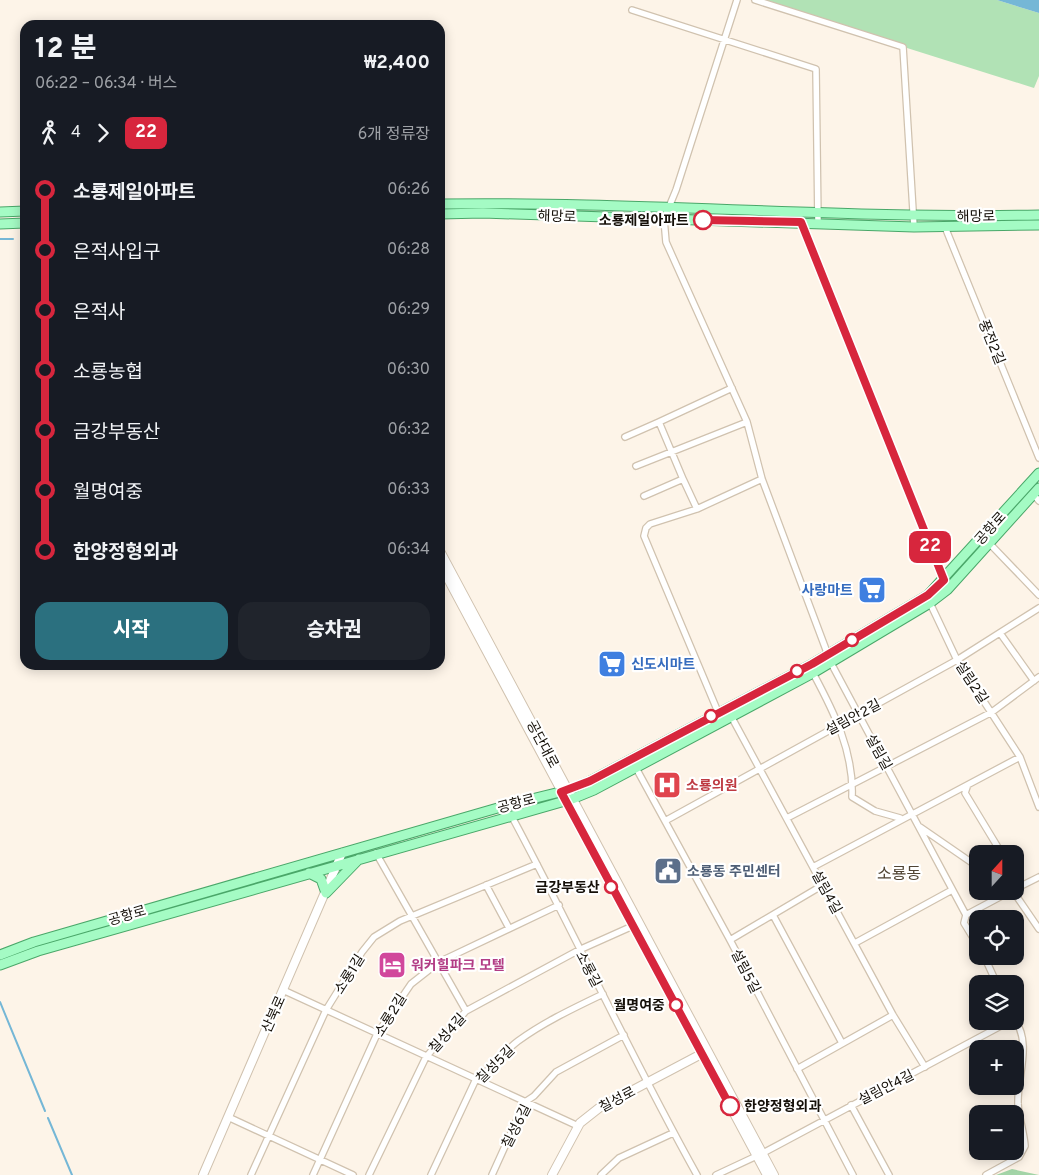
<!DOCTYPE html>
<html lang="ko">
<meta charset="utf-8">
<style>
body{margin:0;font-family:Overpass,"Noto Sans KR",sans-serif;background:#20242c;color:#f1f3f6;height:100vh;display:flex;flex-direction:column;font-size:19px;white-space:nowrap}
*{box-sizing:border-box;margin:0}
p{font-size:16px;color:#9ea1a6}
.icon{flex:none;width:28px;height:28px;fill:none;stroke:currentColor;stroke-width:2;stroke-linecap:round;stroke-linejoin:round}
.map{position:relative;flex:1;overflow:hidden}
.sheet{position:absolute;left:20px;top:20px;width:425px;height:650px;display:flex;flex-direction:column;background:#171b24;border-radius:15px;box-shadow:0 2px 12px #0003}
.sheet>*{flex:none}
.badge{padding:0 10px;border-radius:8px;font-size:18px;line-height:32px}
.needle{width:32px;rotate:21deg}
.tools{position:absolute;left:969px;top:845px;display:grid;gap:10px}
.tools a{display:grid;place-items:center;width:55px;height:55px;border-radius:10px;background:#171b24;box-shadow:0 2px 12px #0003;font-size:25px}
.map>.badge{position:absolute;translate:-50% -50%;box-shadow:0 0 0 2px #fff}
.legs{display:flex;align-items:center;gap:8px;height:55px;padding:0 15px;font-size:16px}
.legs p{margin-inline-start:auto}
.head{display:flex;align-items:center;justify-content:space-between;height:85px;padding:0 15px}
h1{font-size:28px;font-weight:800;line-height:38px}
.cta{display:flex;gap:10px;margin-top:auto;padding:10px 15px}
.cta a{flex:1;height:58px;border-radius:15px;background:#2b707f;color:#fff;font-size:20px;font-weight:800;line-height:58px;text-align:center}
.cta a+a{background:#20242c;color:#f1f3f6}
ul{padding:0 15px;list-style:none}
li{display:flex;align-items:center;gap:18px;height:60px;font-size:19px}
li i{display:grid;place-items:center;width:8px;height:100%;margin:0 6px;background:currentColor}
li i::after{content:'';width:12px;height:12px;margin:-6px;border:4px solid;border-radius:50%;background:#171b24}
li p{margin-inline-start:auto}
li:first-child i{background:linear-gradient(#0000 50%,currentColor 0)}
li:last-child i{background:linear-gradient(currentColor 50%,#0000 0)}
.map>svg:first-child{display:block}
.green{fill:#b1e2b5}
.forest{fill:#a3d4a7}
.water{fill:#75b7d6}
.lines{fill:none;stroke-linecap:round;stroke-linejoin:round}
.stream{stroke:#75b7d6;stroke-width:2}
.street-casing{stroke:#d0c2af;stroke-width:8}
.secondary-casing{stroke:#d0c2af;stroke-width:10}
.primary-casing{stroke:#4aa769;stroke-width:11}
.street{stroke:#fff;stroke-width:5.5}
.secondary{stroke:#fff;stroke-width:8}
.primary{stroke:#a4fbc4;stroke-width:9}
.line-1-casing{stroke:#fff;stroke-width:11}
.line-1{stroke:#d7263d;stroke-width:8}
.stop-1-dot{fill:#fff;stroke:#d7263d;stroke-width:2.5}
.labels{text-anchor:middle;stroke-width:4.5;stroke-linejoin:round;paint-order:stroke}
.street-label{font-size:14px;fill:#151009;stroke:#fff}
.stop-label{font-size:14px;font-weight:bold;fill:#151009;stroke:#fff;text-anchor:end}
.shop-label{font-size:14px;font-weight:bold;fill:#366cbe;stroke:#fff;text-anchor:end}
.health-label{font-size:14px;font-weight:bold;fill:#be3a42;stroke:#fff;text-anchor:start}
.service-label{font-size:14px;font-weight:bold;fill:#4e5e75;stroke:#fff;text-anchor:start}
.hotel-label{font-size:14px;font-weight:bold;fill:#b23c85;stroke:#fff;text-anchor:start}
.quarter-label{font-size:16px;fill:#504433;stroke:#fff}
</style>
<div class="map">
<svg width="1039" height="1175" viewBox="0 0 1039 1175">
<rect width="100%" height="100%" fill="#fdf4e8"/>
<path class="green" d="M755 0H997L1039 13V76L1034 88Z"/>
<path class="forest" d="M1012 1169 1039 1175H996Z"/>
<path class="water" d="M997 0H1039V13Z"/>
<g class="lines">
<path class="stream" d="M0 239H13
M0 1002 45 1111
M48 1118 72 1175"/>
<defs>
<path id="street" d="M737 0 676 190 664 219 666 242 747 422 762 479 831 663 966 915 964 923 978 946
M755 0 903 47 914 227
M632 10 816 69 818 223
M801 222 947 590
M945 227 1039 458
M659 422 732 388
M625 437 659 422 683 479
M636 466 747 422
M1033 494 1039 501
M644 496 683 479 697 509
M990 544 1039 595
M930 603 957 660 1020 757 1039 807
M1000 633 1034 681
M813 673C834 712 854 752 852 797L875 811 900 818
M718 712 644 536 646 528 650 524 697 509 762 479
M731 716 893 1015 925 1067
M636 768 730 940 853 1175
M967 787 965 793 1002 854
M511 815C575 934 631 1057 697 1175
M787 818 992 712 1039 677
M665 821 957 660 1039 608
M920 827 978 867
M376 853 466 1011
M813 867 1020 757
M1015 876 1021 885
M486 885 509 928
M1015 889 1039 877
M1013 891 1039 929
M773 915 842 1043
M966 915 1011 891
M730 940 823 885
M855 943 952 890
M984 956 997 984
M283 990 578 1126
M797 1069 893 1015
M851 1105 889 1175
M228 1117 353 1175
M251 1175 326 1010 362 952 374 937 400 921 537 864
M313 1175 377 1034 411 984 439 962 559 905
M369 1175 426 1057 466 1011 579 950 635 925
M431 1175 476 1079C493 1069 503 1052 518 1041 544 1022 574 1008 603 994
M492 1175 525 1102 534 1096 556 1072 624 1035
M601 1175 619 1158 673 1133
M716 1175 763 1153 1010 1021
M986 1175 1019 1157 1025 1146C1024 1132 1019 1119 1018 1104 1017 1076 1032 1044 1015 1020"/>
<path id="secondary" d="M440 551 774 1175
M440 564 767 1175
M203 1175 342 853
M552 1175 580 1123 599 1108 707 1051"/>
<path id="primary" d="M440 204C640 201 839 219 1039 215
M0 212 25 211
M440 214 483 213 914 227 1039 225
M0 224 25 223
M309 873 321 879 326 893
M326 893 359 859
M0 955 34 942 508 805 568 790 590 781 812 664 928 595 1039 473
M0 965 38 951 572 799 594 790 813 673 930 603 947 590 1039 488"/>
</defs>
<use href="#street" class="street-casing"/>
<use href="#secondary" class="secondary-casing"/>
<use href="#primary" class="primary-casing"/>
<use href="#street" class="street"/>
<use href="#secondary" class="secondary"/>
<use href="#primary" class="primary"/>
</g>
<g class="lines">
<defs>
<path id="line-1" d="M703 220 801 222 944 580 928 595 812 664 590 781 561 792 730 1106"/>
</defs>
<use href="#line-1" class="line-1-casing"/>
<use href="#line-1" class="line-1"/>
</g>
<defs>
<symbol id="supermarket-square" viewBox="-11 -11 22 22"><rect x="-9" y="-9" width="18" height="18" rx="4" fill="#3f7fe0" stroke="#fff"/><path d="M-6-5.5h2.5l.6 2H6L4.5 2H-2.5L-4.4-4H-6ZM-1.5 3.2a1.3 1.3 0 1 0 .1 0ZM3 3.2a1.3 1.3 0 1 0 .1 0Z" fill="#fff"/></symbol>
<symbol id="hospital-square" viewBox="-11 -11 22 22"><rect x="-9" y="-9" width="18" height="18" rx="4" fill="#e0444e" stroke="#fff"/><path d="M-5-5h3v3.5h4V-5h3V5h-3V1.5h-4V5h-3Z" fill="#fff"/></symbol>
<symbol id="civic-square" viewBox="-11 -11 22 22"><rect x="-9" y="-9" width="18" height="18" rx="4" fill="#5c6f8a" stroke="#fff"/><path d="M-.6-6.5H3V-4.5H.6V-3L4-1V1h2V6H-6V1h2V-1L-.6-3ZM-1.2 2.5V6h2.4V2.5Z" fill="#fff"/></symbol>
<symbol id="hotel-square" viewBox="-11 -11 22 22"><rect x="-9" y="-9" width="18" height="18" rx="4" fill="#d1479c" stroke="#fff"/><path d="M-6-4.5h1.5V1H6V5H4.5V3h-9V5H-6ZM-4 0a1.8 1.8 0 1 1 3.6 0ZM.5 0V-2.5h3Q6-2.5 6 0Z" fill="#fff"/></symbol>
</defs>
<g fill-rule="evenodd">
<use href="#supermarket-square" x="856" y="574" width="32" height="32"/>
<use href="#supermarket-square" x="596" y="648" width="32" height="32"/>
<use href="#hospital-square" x="651" y="769" width="32" height="32"/>
<use href="#civic-square" x="652" y="855" width="32" height="32"/>
<use href="#hotel-square" x="376" y="949" width="32" height="32"/>
</g>
<g class="stop-1-dot">
<circle cx="703" cy="220" r="9"/>
<circle cx="852" cy="640" r="6"/>
<circle cx="797" cy="671" r="6"/>
<circle cx="711" cy="716" r="6"/>
<circle cx="611" cy="887" r="6"/>
<circle cx="676" cy="1005" r="6"/>
<circle cx="730" cy="1106" r="9"/>
</g>
<g class="labels">
<g class="street-label">
<text transform="translate(557 216) rotate(2)" y="5">해망로</text>
<text transform="translate(976 216) rotate(-1)" y="5">해망로</text>
<text transform="translate(992 342) rotate(68)" y="5">풍전2길</text>
<text transform="translate(990 528) rotate(-48)" y="5">공항로</text>
<text transform="translate(972 682) rotate(57)" y="5">설림2길</text>
<text transform="translate(853 717) rotate(-28)" y="5">설림안2길</text>
<text transform="translate(543 744) rotate(62)" y="5">공단대로</text>
<text transform="translate(879 752) rotate(61)" y="5">설림길</text>
<text transform="translate(516 803) rotate(-15)" y="5">공항로</text>
<text transform="translate(827 892) rotate(61)" y="5">설림4길</text>
<text transform="translate(127 915) rotate(-16)" y="5">공항로</text>
<text transform="translate(589 969) rotate(62)" y="5">소룡길</text>
<text transform="translate(746 971) rotate(63)" y="5">설림5길</text>
<text transform="translate(349 974) rotate(-58)" y="5">소룡1길</text>
<text transform="translate(273 1014) rotate(-66)" y="5">산북로</text>
<text transform="translate(390 1015) rotate(-58)" y="5">소룡2길</text>
<text transform="translate(447 1033) rotate(-48)" y="5">칠성4길</text>
<text transform="translate(495 1064) rotate(-45)" y="5">칠성5길</text>
<text transform="translate(886 1087) rotate(-27)" y="5">설림안4길</text>
<text transform="translate(617 1099) rotate(-28)" y="5">칠성로</text>
<text transform="translate(516 1126) rotate(-63)" y="5">칠성6길</text>
</g>
<g class="stop-label">
<text x="689" y="225">소룡제일아파트</text>
<text x="600" y="892">금강부동산</text>
<text x="665" y="1010">월명여중</text>
<text x="744" y="1111" text-anchor="start">한양정형외과</text>
</g>
<g class="shop-label">
<text x="853" y="595">사랑마트</text>
<text x="631" y="669" text-anchor="start">신도시마트</text>
</g>
<g class="health-label">
<text x="686" y="790">소룡의원</text>
</g>
<g class="service-label">
<text x="687" y="876">소룡동 주민센터</text>
</g>
<g class="hotel-label">
<text x="411" y="970">워커힐파크 모텔</text>
</g>
<g class="quarter-label">
<text x="899" y="879">소룡동</text>
</g>
</g>
</svg>
<div class="tools">
<a><svg class="needle" viewBox="-14 -14 28 28"><path d="M0-13l5 13h-10z" fill="#e53935"/><path d="M0 13l5-13h-10z" fill="#9ea1a6"/></svg></a>
<a><svg class="icon" aria-label="locate" viewBox="0 0 24 24"><circle cx="12" cy="12" r="6"/><path d="M12 2v4M12 18v4M2 12h4M18 12h4"/></svg></a>
<a><svg class="icon" aria-label="layers" viewBox="0 0 24 24"><path d="M12 4l9 5-9 5-9-5zM3 14l9 5 9-5"/></svg></a>
<a>+</a>
<a>−</a>
</div>
<b class="badge" style="left:930px;top:547px;background:#d7263d;color:#fff">22</b>
<section class="sheet">
<div class="head"><div><h1>12 분</h1><p>06:22 – 06:34 · 버스</p></div><b>₩2,400</b></div>
<div class="legs"><svg class="icon" aria-label="walk" viewBox="0 0 24 24"><circle cx="13" cy="4" r="2"/><path d="M13 8l-2 6 4 7M11 14l-3 7M7 12l3-4h3l4 4"/></svg>4<svg class="icon" aria-label="forward" viewBox="0 0 24 24"><path d="M9 5l7 7-7 7"/></svg><b class="badge" style="background:#d7263d;color:#fff">22</b><p>6개 정류장</p></div>
<ul>
<li><i style="color:#d7263d"></i><b>소룡제일아파트</b><p>06:26</p></li>
<li><i style="color:#d7263d"></i><span>은적사입구</span><p>06:28</p></li>
<li><i style="color:#d7263d"></i><span>은적사</span><p>06:29</p></li>
<li><i style="color:#d7263d"></i><span>소룡농협</span><p>06:30</p></li>
<li><i style="color:#d7263d"></i><span>금강부동산</span><p>06:32</p></li>
<li><i style="color:#d7263d"></i><span>월명여중</span><p>06:33</p></li>
<li><i style="color:#d7263d"></i><b>한양정형외과</b><p>06:34</p></li>
</ul>
<div class="cta"><a>시작</a><a>승차권</a></div>
</section>
</div>
